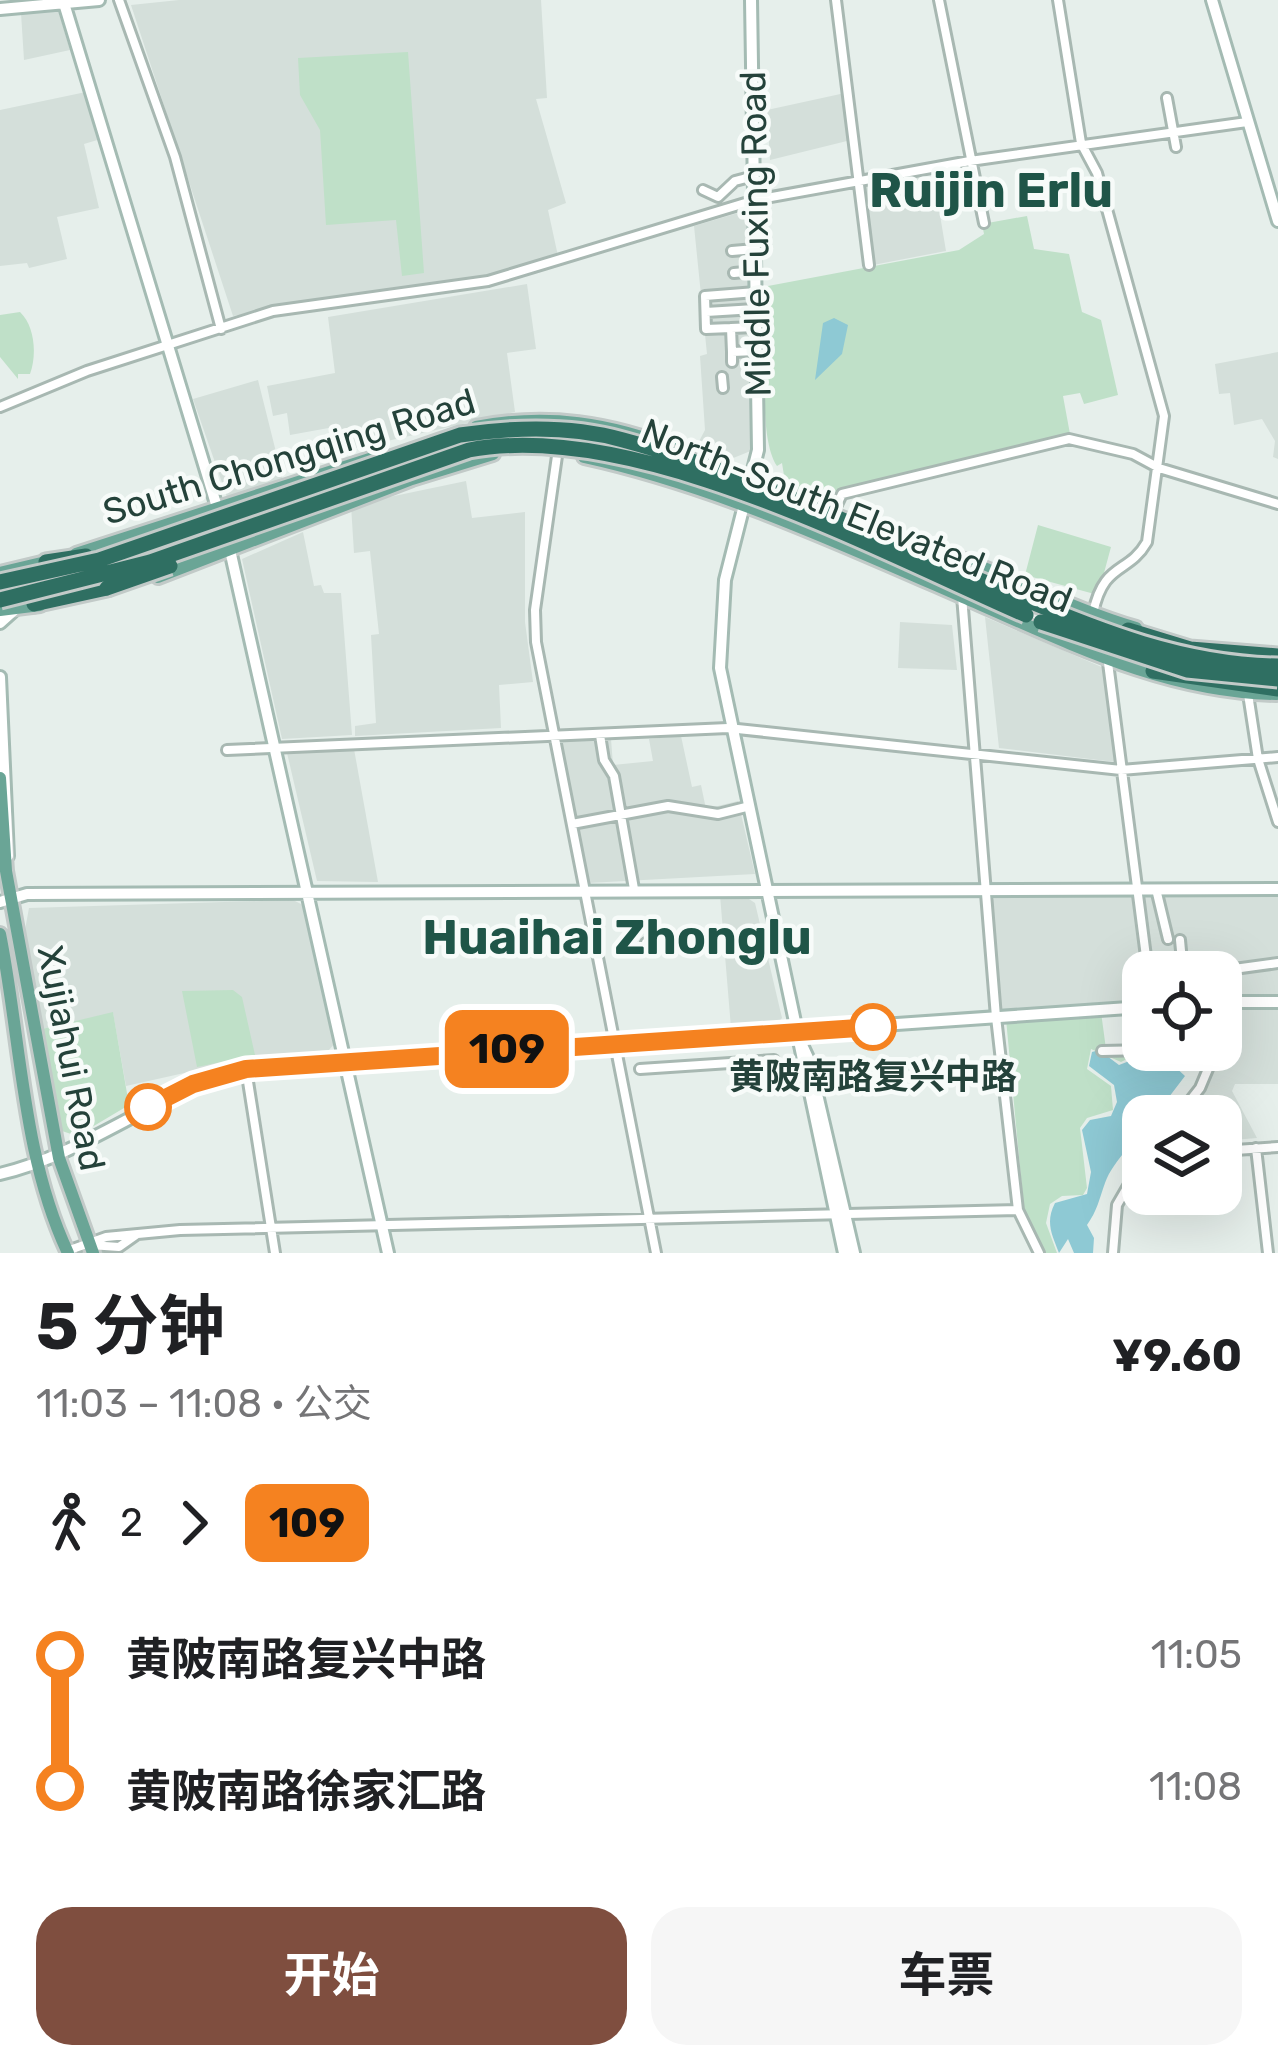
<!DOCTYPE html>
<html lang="zh">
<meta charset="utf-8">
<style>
body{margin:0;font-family:Rubik,"Noto Sans SC",sans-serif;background:#f6f6f6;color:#202124;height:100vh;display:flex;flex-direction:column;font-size:45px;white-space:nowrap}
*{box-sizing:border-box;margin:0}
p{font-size:39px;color:#757577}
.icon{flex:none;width:66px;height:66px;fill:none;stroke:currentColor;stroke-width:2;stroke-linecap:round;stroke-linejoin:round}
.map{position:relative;height:1253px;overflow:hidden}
.drawer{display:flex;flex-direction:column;background:#fff;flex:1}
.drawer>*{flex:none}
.badge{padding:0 24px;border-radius:18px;font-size:42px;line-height:78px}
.buttons{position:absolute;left:1122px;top:951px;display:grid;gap:24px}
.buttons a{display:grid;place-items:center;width:120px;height:120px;border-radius:24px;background:#fff;box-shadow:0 12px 48px #0002;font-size:60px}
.map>.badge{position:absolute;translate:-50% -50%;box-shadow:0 0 0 6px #fff}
.legs{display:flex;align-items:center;gap:18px;height:132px;padding:0 36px;font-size:39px}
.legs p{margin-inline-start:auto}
.head{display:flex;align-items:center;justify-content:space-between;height:204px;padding:0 36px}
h1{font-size:66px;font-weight:700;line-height:90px}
.action{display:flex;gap:24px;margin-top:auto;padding:24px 36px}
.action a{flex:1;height:138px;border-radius:36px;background:#7f4e3f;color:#fff;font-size:48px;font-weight:700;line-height:138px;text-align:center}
.action a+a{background:#f6f6f6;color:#202124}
ul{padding:0 36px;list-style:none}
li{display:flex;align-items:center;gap:42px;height:132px;font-size:45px}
li i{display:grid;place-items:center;width:18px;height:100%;margin:0 15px;background:currentColor}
li i::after{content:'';width:30px;height:30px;margin:-15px;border:9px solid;border-radius:50%;background:#fff}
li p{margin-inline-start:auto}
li:first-child i{background:linear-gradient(#0000 50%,currentColor 0)}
li:last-child i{background:linear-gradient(currentColor 50%,#0000 0)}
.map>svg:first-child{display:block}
.built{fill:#d4dfda}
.green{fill:#bfe0c8}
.water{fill:#8ec9d4}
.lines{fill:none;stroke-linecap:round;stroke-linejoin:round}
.street-casing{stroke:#a8b8b2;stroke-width:14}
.secondary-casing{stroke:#a4bbb3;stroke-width:16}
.primary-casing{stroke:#c2cac8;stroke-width:18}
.highway-casing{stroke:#c2cac8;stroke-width:21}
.street{stroke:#fff;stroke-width:8}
.secondary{stroke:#fff;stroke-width:10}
.primary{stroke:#6aa596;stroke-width:12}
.highway{stroke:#2f6f62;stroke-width:15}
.highway-bridge-casing{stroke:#c2cac8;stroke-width:21;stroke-linecap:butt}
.highway-bridge{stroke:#2f6f62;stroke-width:15}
.line-1-casing{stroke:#fff;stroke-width:27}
.line-1{stroke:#f58220;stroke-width:18}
.stop-1-dot{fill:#fff;stroke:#f58220;stroke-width:6}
.labels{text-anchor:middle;stroke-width:9;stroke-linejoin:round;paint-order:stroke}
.street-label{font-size:36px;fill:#24423a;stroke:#f7fbf9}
.stop-label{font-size:36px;font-weight:bold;fill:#24423a;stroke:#f7fbf9}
.district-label{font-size:48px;font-weight:bold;fill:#1f5548;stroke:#f7fbf9}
</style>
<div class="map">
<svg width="1278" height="1253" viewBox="0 0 1278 1253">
<rect width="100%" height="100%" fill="#e6efeb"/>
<path class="built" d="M179 0H541L547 98 536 99 566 203 548 210 558 256 487 277 233 316 131 5Z
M58 10 70 50 24 60 21 13Z
M86 92 104 138 84 144 99 208 57 217 67 259 29 268 27 263 0 266V110Z
M845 93 851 140 770 160 767 110Z
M918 173 922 199 937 197 946 251 873 265 865 182Z
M748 210 753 450 726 461 695 449 705 430 700 356 707 354 694 226Z
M527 284 536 349 507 353 515 412 343 451 334 427 290 435 287 413 273 416 267 386 335 373 328 317Z
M1278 352V459L1273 457 1275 441 1262 419 1234 425 1230 393 1219 394 1215 364Z
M258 380 283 480 227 497 193 399Z
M466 481 472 518 525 512V622L533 682 499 685 501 728 355 736V726L376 723 371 635 379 634 370 551 354 553 351 505Z
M303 532 314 586 321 585 324 593H341L352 735 282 739 242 559Z
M985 617 1104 668 1115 762 999 748Z
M900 622 952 625 957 670 898 668Z
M681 736 692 787 701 785 706 809 738 801 755 874 588 883 560 741 611 739 613 765 653 761 649 739Z
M354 749 378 882 317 881 287 753Z
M996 892 1278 893V999L1221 1000V972H1143V1005L1001 1013 992 903Z
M720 895H743L755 903 782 1018 775 1026 731 1028Z
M293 900 305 906 335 1043 329 1050 247 1059 126 1086 113 1013 42 1029 25 930 29 908Z
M1227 1007H1278V1084H1235L1232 1091 1257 1138 1221 1141V1116H1183L1212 1076 1223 1046Z"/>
<path class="green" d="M408 52 424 273 402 276 396 220 326 225 320 130 300 95 298 58Z
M1027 216 1034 249 1069 254 1082 312 1101 320 1118 395 1084 404 1080 393 1063 396 1070 434 822 496 786 488 782 463 777 466C755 433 769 329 768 286L959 250 984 234 982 224Z
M20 312C35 326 37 355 30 374H18V379L0 357V315Z
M1038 525 1111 547 1098 595 1025 575Z
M233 990 242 997 255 1055 197 1067 182 991Z
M113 1012 129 1105 77 1136 62 1131 42 1029Z
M1101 1012 1106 1049 1145 1050 1121 1062 1091 1049 1087 1069 1111 1086 1113 1110 1087 1118 1080 1128 1087 1188 1083 1195 1062 1196 1050 1204 1046 1223 1057 1253H1043L1024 1210 1006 1019Z"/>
<path class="water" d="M834 318 848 325 842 354 815 380 823 323Z
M1099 1050 1119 1065 1150 1053 1159 1061 1163 1050 1168 1051 1172 1064 1185 1076 1156 1114 1142 1117C1138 1144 1114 1158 1105 1183 1099 1200 1097 1211 1087 1225L1094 1238 1093 1253H1074L1068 1239 1059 1253C1052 1235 1045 1222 1055 1203L1087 1194 1091 1172 1082 1130 1090 1120 1111 1116 1117 1102 1114 1085 1089 1066 1092 1052Z"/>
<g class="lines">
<defs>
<path id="street" d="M119 0 175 157 221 329
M836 0 869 265
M939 0 984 223
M1058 0 1081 143 1097 173 1164 416 1147 542C1128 575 1104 561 1093 613
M1167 98 1176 147
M703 190 718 197 735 181 754 176
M732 251 755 249
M734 273 756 271
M756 292 705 296 706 329 756 327
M706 312 755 309
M731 328 732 352
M732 362V352L756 351
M722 377 723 388
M0 407 87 371 273 311 488 281 755 200 970 161 1247 122
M561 428 535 610 536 642 656 1253
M834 511 842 494 1069 439 1133 454 1159 468 1278 504
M962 596 996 1017 1018 1210 1039 1253
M1107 655 1148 972
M1248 694 1258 759 1278 822
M600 735 604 760 614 776 634 889
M227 750 728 728 1121 770 1278 757
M572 824 668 806 718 814 746 807
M1156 889 1168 939
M1180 940 1183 972
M646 943 721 936
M1212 972 1278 963
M1156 1050V1056
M1102 1051 1148 1050
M246 1069 275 1253
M640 1069 774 1060
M1178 1116 1200 1088 1216 1050
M1256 1148 1268 1253
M1221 1151 1278 1147
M90 1245 119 1247 136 1235
M67 1251 106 1237 180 1230 1018 1210
M1113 1253 1117 1205 1143 1160"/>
<path id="secondary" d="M63 0 230 550 388 1253
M751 0 758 450 725 580 720 668 844 1253
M1212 0 1278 221
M0 9 99 0
M0 623 19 606
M0 677 8 856
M0 902 27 894 1278 889
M1221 1002H1278
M796 1032 809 1060 854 1253
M0 1174C89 1153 158 1091 246 1069L1143 1007"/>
<path id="primary" d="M476 427C547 413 611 423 678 450
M584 457C713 485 842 544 963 597 1065 641 1163 692 1276 694
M897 539C979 558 1054 604 1136 628
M76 554 382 455
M0 573 50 561
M158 577 412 479 493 454
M0 610 40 605
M0 778 6 871 59 1158 93 1253
M0 934C21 1039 22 1156 68 1253"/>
<path id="highway" d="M46 562 86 556
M34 604 107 588
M1128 630 1190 649 1278 656
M1153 671 1278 689"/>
</defs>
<use href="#street" class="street-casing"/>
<use href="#secondary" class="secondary-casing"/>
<use href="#primary" class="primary-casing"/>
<use href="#highway" class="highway-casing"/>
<use href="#street" class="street"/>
<use href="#secondary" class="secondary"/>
<use href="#primary" class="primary"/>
<use href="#highway" class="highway"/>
<defs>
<path id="highway-bridge" d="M0 582 99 560 460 435C514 427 570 425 623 440 757 476 887 541 1015 595 1099 631 1185 665 1278 666
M107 588 170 566
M0 600 150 562 469 450C634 419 873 548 1026 615
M1041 622 1187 670 1278 679"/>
</defs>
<use href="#highway-bridge" class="highway-bridge-casing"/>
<use href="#highway-bridge" class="highway-bridge"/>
</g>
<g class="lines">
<defs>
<path id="line-1" d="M148 1107 193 1084 246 1069 873 1027"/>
</defs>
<use href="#line-1" class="line-1-casing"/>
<use href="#line-1" class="line-1"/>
</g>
<g class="stop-1-dot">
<circle cx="873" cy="1027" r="21"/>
<circle cx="148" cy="1107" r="21"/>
</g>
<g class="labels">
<g class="street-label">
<text transform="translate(755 234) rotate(-91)" y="13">Middle Fuxing Road</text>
<text transform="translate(289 456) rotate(-17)" y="13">South Chongqing Road</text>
<text transform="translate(857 515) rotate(22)" y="13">North-South Elevated Road</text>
<text transform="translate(72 1058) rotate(79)" y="13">Xujiahui Road</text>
</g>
<g class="stop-label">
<text x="873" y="1089">黄陂南路复兴中路</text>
</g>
<g class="district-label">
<text x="991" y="207">Ruijin Erlu</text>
<text x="617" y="954">Huaihai Zhonglu</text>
</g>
</g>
</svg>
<div class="buttons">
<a><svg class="icon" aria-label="locate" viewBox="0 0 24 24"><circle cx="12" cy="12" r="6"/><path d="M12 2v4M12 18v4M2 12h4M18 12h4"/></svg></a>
<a><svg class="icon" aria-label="layers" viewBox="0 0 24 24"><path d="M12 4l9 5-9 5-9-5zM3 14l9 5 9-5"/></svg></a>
</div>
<b class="badge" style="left:507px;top:1049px;background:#f58220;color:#111">109</b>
</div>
<section class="drawer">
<div class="head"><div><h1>5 分钟</h1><p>11:03 – 11:08 · 公交</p></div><b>¥9.60</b></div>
<div class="legs"><svg class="icon" aria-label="walk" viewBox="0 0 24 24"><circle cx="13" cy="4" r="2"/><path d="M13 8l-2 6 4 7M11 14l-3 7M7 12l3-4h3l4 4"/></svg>2<svg class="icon" aria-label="forward" viewBox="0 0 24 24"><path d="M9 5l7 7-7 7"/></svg><b class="badge" style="background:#f58220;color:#111">109</b></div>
<ul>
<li><i style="color:#f58220"></i><b>黄陂南路复兴中路</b><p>11:05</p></li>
<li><i style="color:#f58220"></i><b>黄陂南路徐家汇路</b><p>11:08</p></li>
</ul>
<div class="action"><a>开始</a><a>车票</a></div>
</section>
